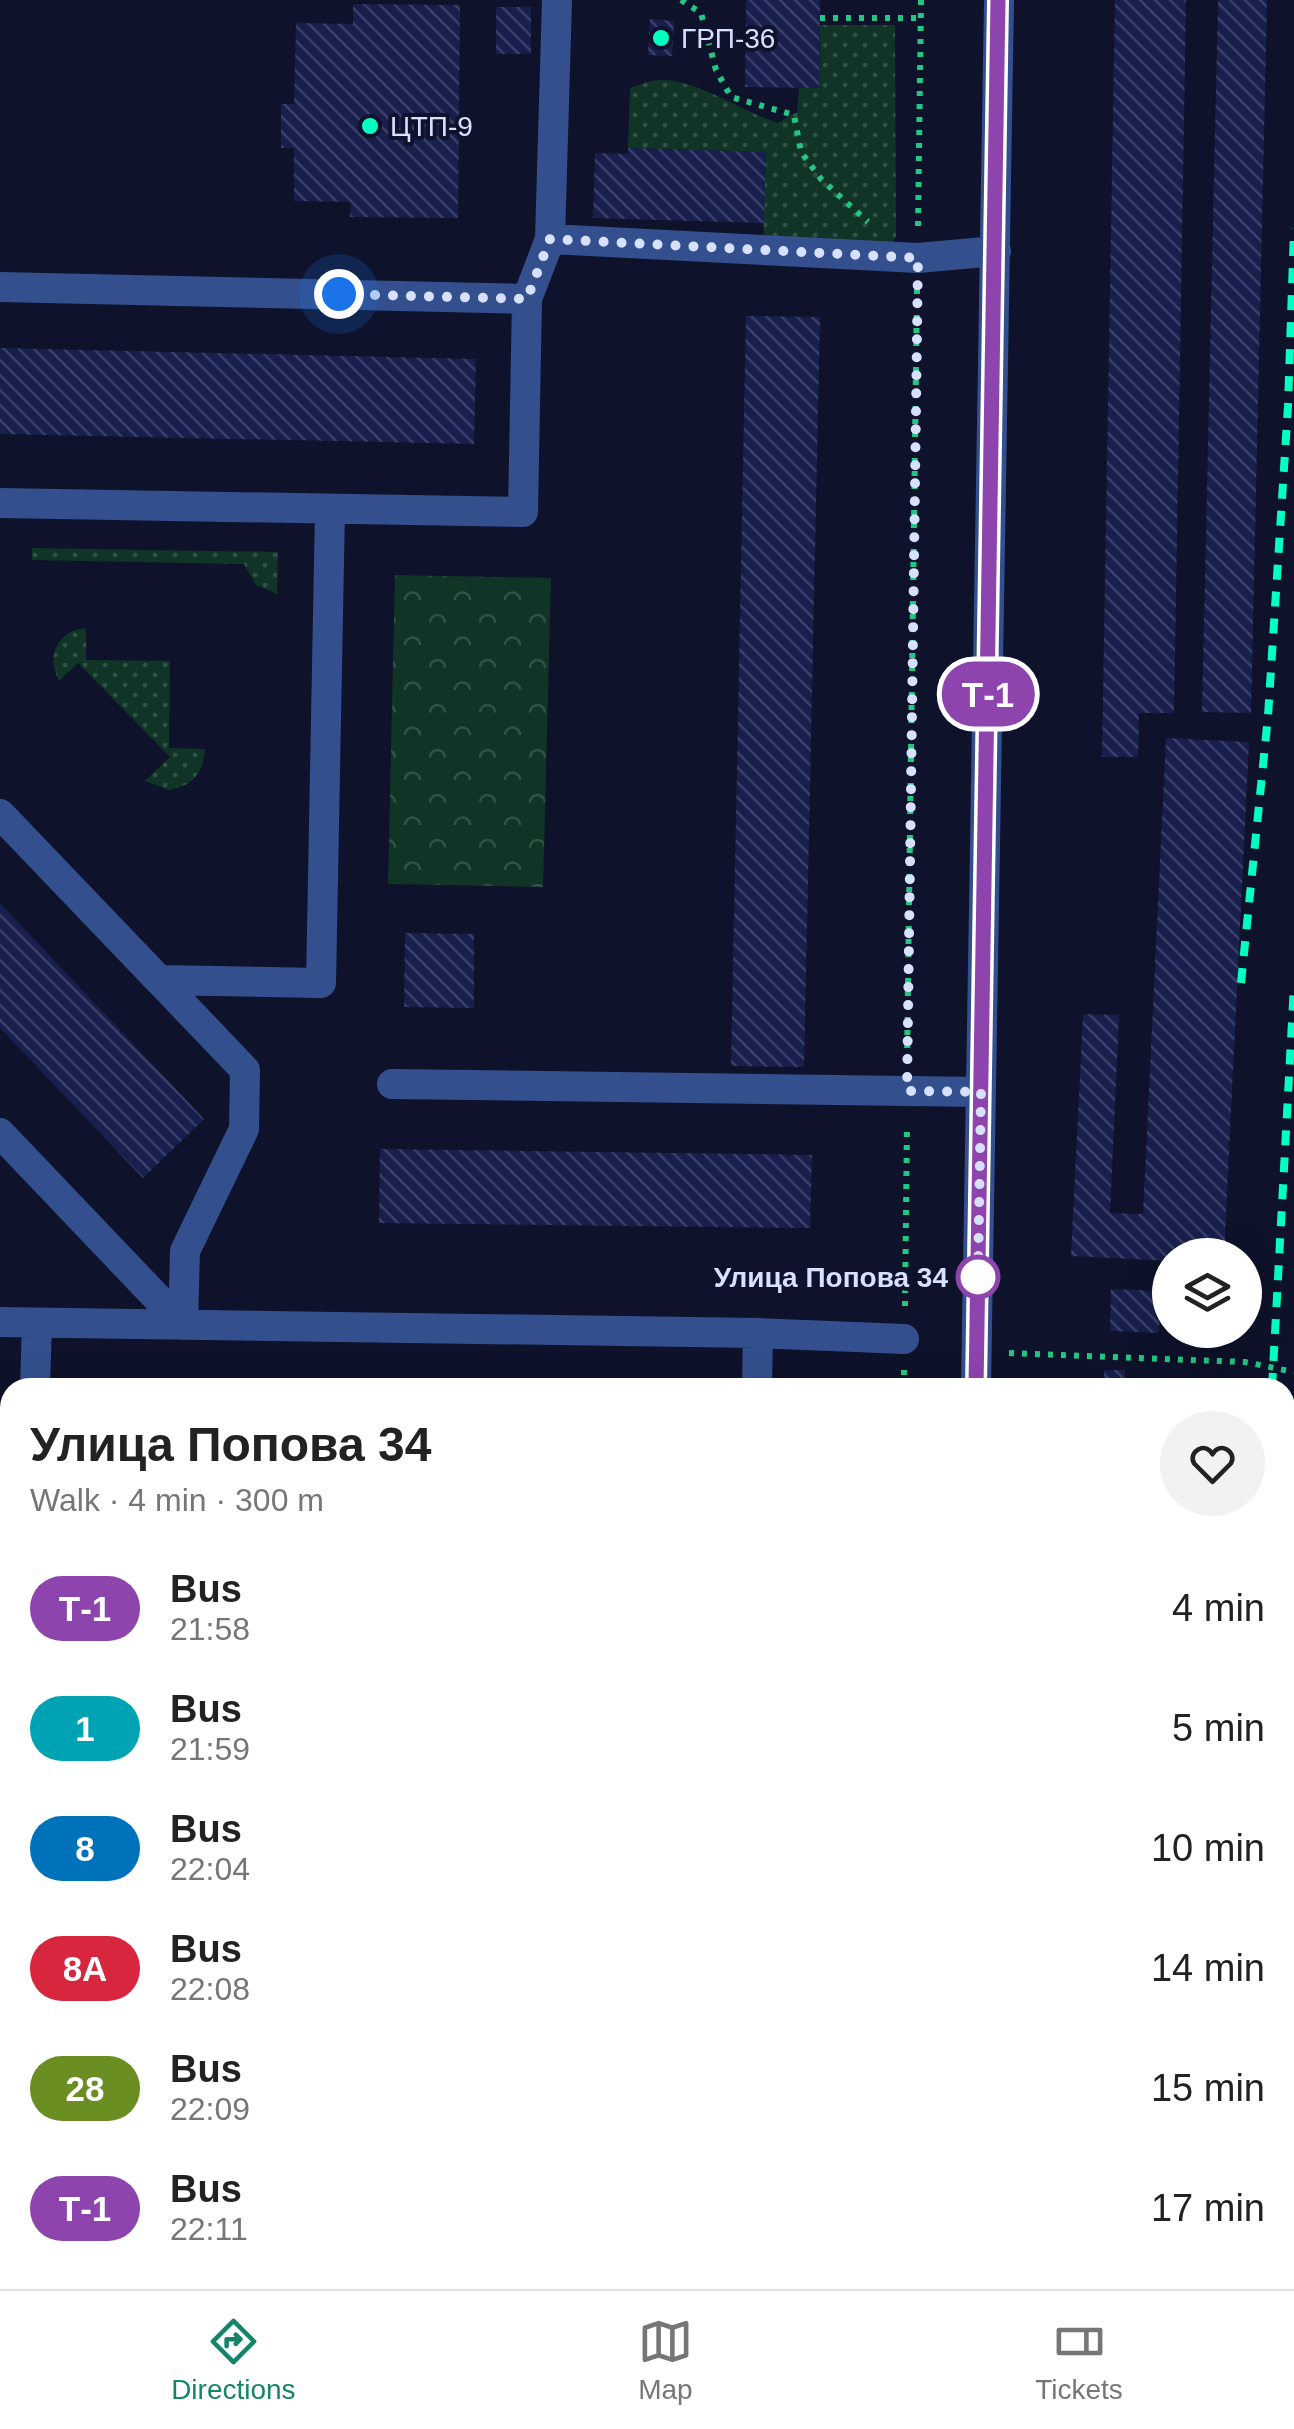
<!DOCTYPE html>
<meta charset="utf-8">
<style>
body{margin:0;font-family:Arial,sans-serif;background:#f2f2f2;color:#222;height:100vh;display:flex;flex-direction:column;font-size:38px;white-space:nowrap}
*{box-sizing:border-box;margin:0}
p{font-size:32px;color:#767676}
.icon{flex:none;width:55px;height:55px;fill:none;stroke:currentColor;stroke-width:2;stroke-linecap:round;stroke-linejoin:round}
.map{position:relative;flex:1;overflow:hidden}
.details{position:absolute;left:0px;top:1378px;width:1295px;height:912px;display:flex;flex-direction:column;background:#fff;border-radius:30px 30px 0 0;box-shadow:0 10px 40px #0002}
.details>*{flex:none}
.badge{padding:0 20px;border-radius:32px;font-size:35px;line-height:65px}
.controls{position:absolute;left:1152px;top:1238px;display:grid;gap:20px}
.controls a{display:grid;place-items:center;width:110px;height:110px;border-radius:50%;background:#fff;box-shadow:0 10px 40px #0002;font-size:50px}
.you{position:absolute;width:50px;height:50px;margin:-25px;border:8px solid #fff;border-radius:50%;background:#1a73e8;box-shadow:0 0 0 15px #1a73e833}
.map>.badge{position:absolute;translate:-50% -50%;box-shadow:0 0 0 5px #fff}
.round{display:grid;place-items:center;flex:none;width:105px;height:105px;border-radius:52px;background:#f2f2f2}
.overview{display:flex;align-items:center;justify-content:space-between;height:170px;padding:0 30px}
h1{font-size:48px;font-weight:600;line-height:75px}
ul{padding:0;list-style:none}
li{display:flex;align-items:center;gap:30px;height:120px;padding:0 30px}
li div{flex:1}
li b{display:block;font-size:38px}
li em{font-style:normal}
li .badge{min-width:110px;font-weight:700;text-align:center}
.tabs{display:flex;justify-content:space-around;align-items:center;height:140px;border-top:2px solid #e0e0e0;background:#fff;font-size:28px;color:#767676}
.tabs a{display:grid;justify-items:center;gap:5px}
.tabs .current{color:#14856a}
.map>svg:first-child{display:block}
.grass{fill:url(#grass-dots)}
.forest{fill:url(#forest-crowns)}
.building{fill:url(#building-back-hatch)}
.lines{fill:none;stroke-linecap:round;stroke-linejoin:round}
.path{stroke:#23c785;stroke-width:6;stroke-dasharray:5 8;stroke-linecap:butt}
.minor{stroke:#344f8e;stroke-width:30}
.rail{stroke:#03ffc2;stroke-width:8;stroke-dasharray:15 12;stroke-linecap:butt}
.line-casing{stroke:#fff;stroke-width:22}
.line{stroke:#8e44ad;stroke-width:15}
.walk{stroke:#d7e0ff;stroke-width:10;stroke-dasharray:0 18}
.poi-dot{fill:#03ffc2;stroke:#0e122a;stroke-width:4}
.stop-dot{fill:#fff;stroke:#8e44ad;stroke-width:5}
.labels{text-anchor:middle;stroke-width:8;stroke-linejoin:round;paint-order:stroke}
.poi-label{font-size:28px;fill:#d7e0ff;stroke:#0e122a;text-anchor:start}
.stop-label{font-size:28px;font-weight:bold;fill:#d7e0ff;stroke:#0e122a;text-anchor:end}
</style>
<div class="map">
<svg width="1294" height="2289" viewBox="0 0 1294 2289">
<defs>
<pattern id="grass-dots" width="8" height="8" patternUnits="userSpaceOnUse" patternTransform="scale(2.5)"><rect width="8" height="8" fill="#103527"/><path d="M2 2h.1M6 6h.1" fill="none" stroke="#325247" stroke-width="1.8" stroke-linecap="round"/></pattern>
<pattern id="forest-crowns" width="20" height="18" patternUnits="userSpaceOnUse" patternTransform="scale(2.5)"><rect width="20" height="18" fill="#103527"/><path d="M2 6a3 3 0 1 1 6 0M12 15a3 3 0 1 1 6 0" fill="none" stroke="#325247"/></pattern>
<pattern id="building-back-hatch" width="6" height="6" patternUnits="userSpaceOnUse" patternTransform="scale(2.5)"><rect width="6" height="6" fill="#181f4d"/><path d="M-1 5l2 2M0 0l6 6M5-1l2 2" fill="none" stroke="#393f68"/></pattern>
</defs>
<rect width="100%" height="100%" fill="#0e122a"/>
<path class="grass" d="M820 25H895L896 236 888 253 763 247 766 152 628 148 630 88C639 85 651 80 660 80 700 80 740 111 778 123L797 112 799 88H819Z
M32 548 278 552 277 594 256 585 244 564 32 560Z
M86 628V660L170 661 169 748 205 749C203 773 193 786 169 790L145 781 170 757 78 663 59 681C46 656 57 631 86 628Z"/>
<path class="forest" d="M395 575 551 578 543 887 388 884Z
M0 1603 10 1604V1828L0 1827Z"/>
<path class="building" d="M746 0H820L819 88 745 87Z
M1115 0H1186L1174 713H1139L1138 757H1102Z
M1218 0H1267L1251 713 1202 712Z
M353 4 460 5 458 218 350 217 351 202 294 201V148H281V104H294L296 23 353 24Z
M496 7H531V54H496Z
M650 19 674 21 672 56 648 55Z
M628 148 766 152 764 223 593 218 595 153 628 154Z
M746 316 820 317 804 1067 731 1066Z
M0 348 476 359 474 444 0 434Z
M1166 738 1249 742 1224 1255H1170V1261L1071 1256 1083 1014 1119 1015 1110 1213 1143 1214Z
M0 903 204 1119 143 1178 0 1028Z
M405 933 474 934V1008L404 1007Z
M380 1149 812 1155 810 1228 379 1223Z
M1111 1289 1160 1291 1159 1333 1110 1331Z
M1104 1370H1125V1388H1104Z
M0 2257H10V2280H383L373 2289H0Z"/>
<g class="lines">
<path class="path" d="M681 0 701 13 716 70 731 97 794 115 801 152 821 179 868 222
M820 18H920
M918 226 921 0
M907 1061 917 289
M905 1306 907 1124
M1009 1353 1245 1362 1294 1372
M904 1388V1369
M895 2289V2280"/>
<path class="minor" d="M550 239 918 258 996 251
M0 287 527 299 550 239 557 0
M0 503 523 512 527 299
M0 814 159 980 321 983 330 509
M159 980 245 1070 244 1129 185 1251 183 1325
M392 1084 981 1092
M0 1133 183 1325
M0 1322 758 1333
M35 1388 37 1323
M757 1388 758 1333 904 1339
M976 1388 999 0
M0 1524 10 1514
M477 2289 486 2280
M970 2289V2280"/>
<path class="rail" d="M1241 983 1268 716 1288 406 1294 229
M1272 1388 1294 985
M1270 2289V2280"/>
</g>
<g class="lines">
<defs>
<path id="line" d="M976 1388 998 0"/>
</defs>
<use href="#line" class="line-casing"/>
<use href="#line" class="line"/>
<path class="walk" d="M339 294 527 299 550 239 918 258 907 1091 981 1092 978 1277"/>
</g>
<g class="poi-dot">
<circle cx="661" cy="38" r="10"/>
<circle cx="370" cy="126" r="10"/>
</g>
<circle class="stop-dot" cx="978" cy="1277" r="20"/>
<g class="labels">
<g class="poi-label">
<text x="681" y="48">ГРП-36</text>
<text x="390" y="136">ЦТП-9</text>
</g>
<g class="stop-label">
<text x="948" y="1287">Улица Попова 34</text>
</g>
</g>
</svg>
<div class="controls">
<a><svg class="icon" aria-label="layers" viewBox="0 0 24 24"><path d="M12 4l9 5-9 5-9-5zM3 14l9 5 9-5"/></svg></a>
</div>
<div class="you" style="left:339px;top:294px"></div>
<b class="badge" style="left:988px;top:694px;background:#8e44ad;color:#fff">Т-1</b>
<section class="details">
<div class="overview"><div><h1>Улица Попова 34</h1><p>Walk · 4 min · 300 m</p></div><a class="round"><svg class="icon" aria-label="heart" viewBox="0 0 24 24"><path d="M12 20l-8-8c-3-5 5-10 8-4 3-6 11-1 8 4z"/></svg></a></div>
<ul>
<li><span class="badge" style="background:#8e44ad;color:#fff">Т-1</span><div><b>Bus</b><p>21:58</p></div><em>4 min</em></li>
<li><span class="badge" style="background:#00a3b4;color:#fff">1</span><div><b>Bus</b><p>21:59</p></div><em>5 min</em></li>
<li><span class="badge" style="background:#0072bc;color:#fff">8</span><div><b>Bus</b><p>22:04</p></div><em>10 min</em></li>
<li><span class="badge" style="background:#d7263d;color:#fff">8А</span><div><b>Bus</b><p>22:08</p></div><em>14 min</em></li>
<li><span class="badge" style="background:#6b8e23;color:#fff">28</span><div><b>Bus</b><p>22:09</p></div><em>15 min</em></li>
<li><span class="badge" style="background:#8e44ad;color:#fff">Т-1</span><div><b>Bus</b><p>22:11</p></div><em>17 min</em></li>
</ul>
</section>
</div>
<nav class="tabs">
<a class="current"><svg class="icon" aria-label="directions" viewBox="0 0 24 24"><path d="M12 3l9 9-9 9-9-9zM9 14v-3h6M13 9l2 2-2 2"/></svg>Directions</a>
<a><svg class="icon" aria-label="map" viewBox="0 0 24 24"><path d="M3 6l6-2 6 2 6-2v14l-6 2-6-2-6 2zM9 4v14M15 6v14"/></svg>Map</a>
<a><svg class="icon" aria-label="tickets" viewBox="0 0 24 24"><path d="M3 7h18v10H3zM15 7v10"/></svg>Tickets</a>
</nav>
